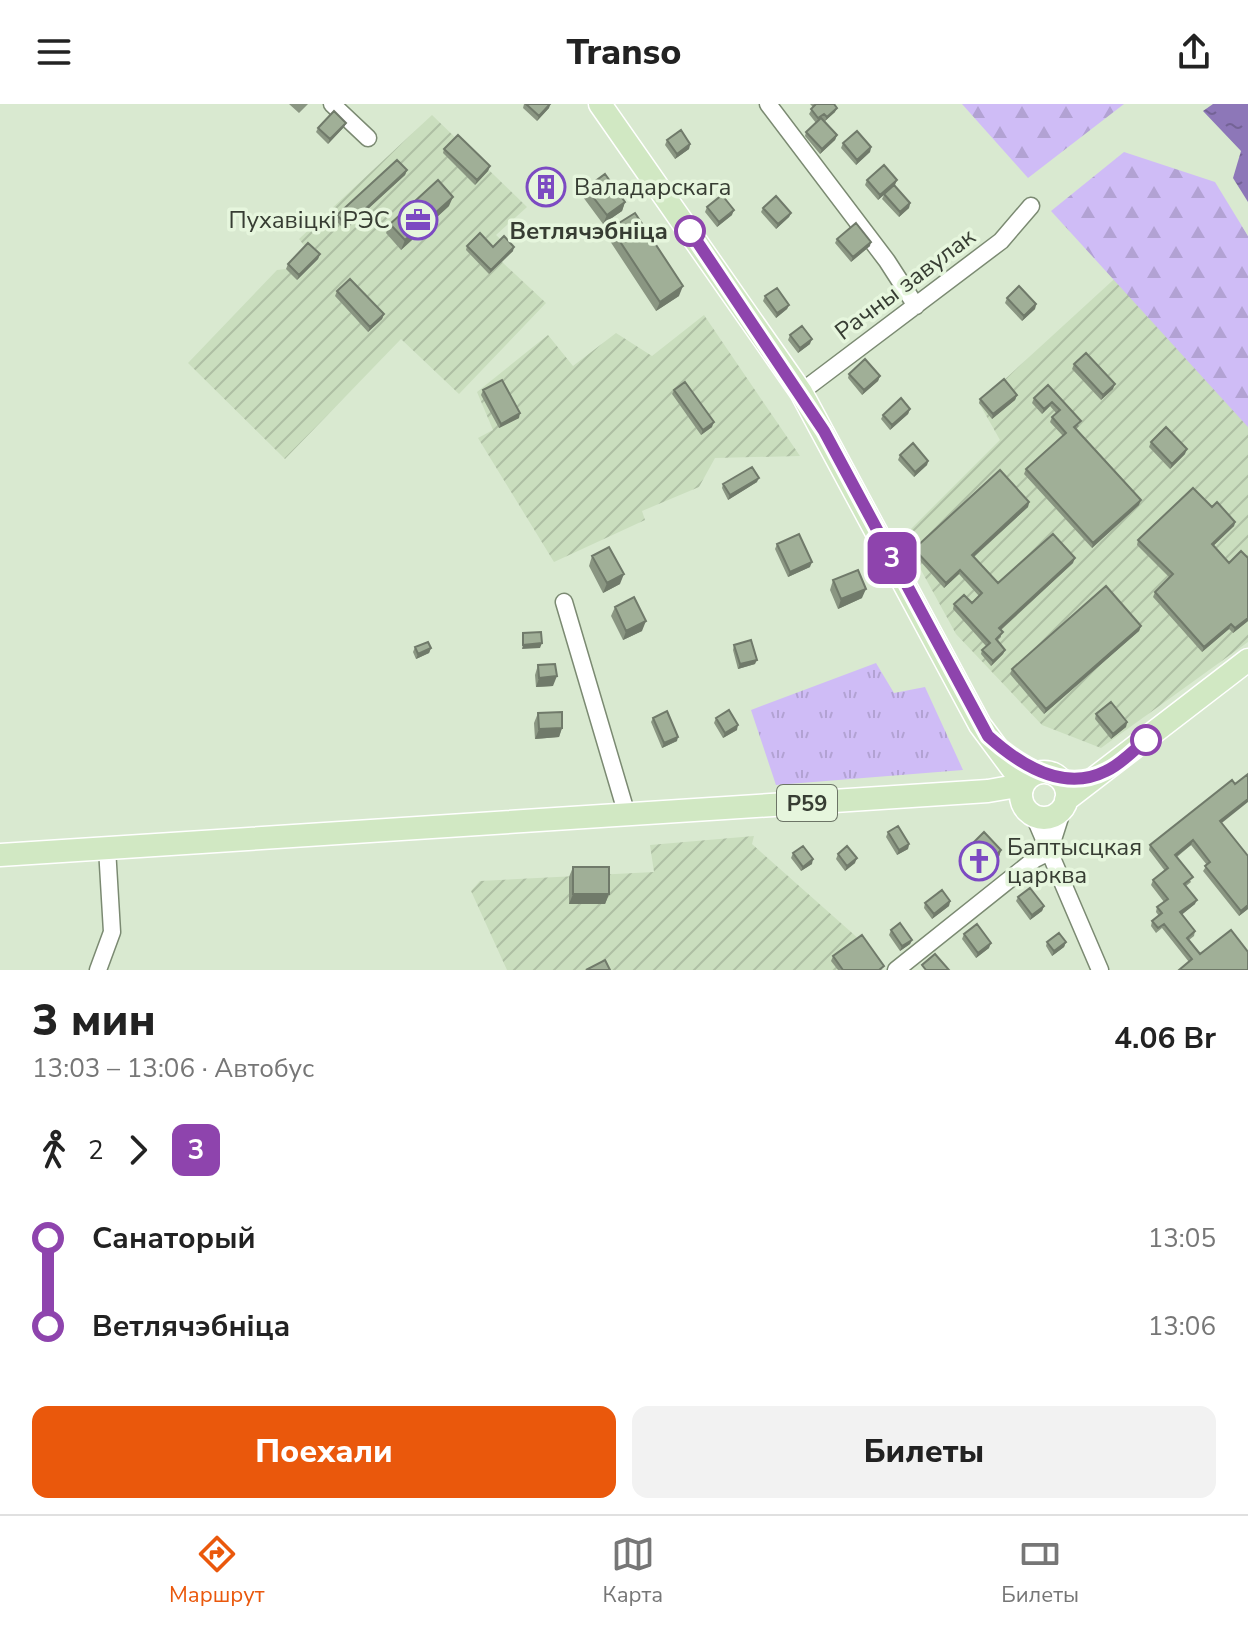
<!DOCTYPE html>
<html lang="ru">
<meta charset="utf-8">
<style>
body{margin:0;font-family:"Nunito Sans",sans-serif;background:#f2f2f2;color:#222;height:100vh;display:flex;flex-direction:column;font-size:30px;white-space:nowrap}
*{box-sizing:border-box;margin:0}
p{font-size:26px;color:#767676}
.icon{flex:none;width:44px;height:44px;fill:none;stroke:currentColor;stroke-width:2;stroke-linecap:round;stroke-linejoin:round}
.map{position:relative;height:866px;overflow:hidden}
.details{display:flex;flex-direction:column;background:#fff;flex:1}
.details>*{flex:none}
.badge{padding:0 16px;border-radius:12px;font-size:28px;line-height:52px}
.map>.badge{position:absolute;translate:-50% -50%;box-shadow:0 0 0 4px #fff}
.legs{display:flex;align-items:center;gap:12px;height:88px;padding:0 32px;font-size:26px}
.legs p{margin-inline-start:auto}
.summary{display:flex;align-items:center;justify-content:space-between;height:136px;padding:0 32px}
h1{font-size:44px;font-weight:800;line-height:60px}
.button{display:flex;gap:16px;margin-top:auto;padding:16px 32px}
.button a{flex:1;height:92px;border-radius:16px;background:#ea580c;color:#fff;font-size:32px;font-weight:800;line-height:92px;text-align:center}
.button a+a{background:#f2f2f2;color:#222}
ul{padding:0 32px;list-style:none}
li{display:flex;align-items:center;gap:28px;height:88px;font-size:30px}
li i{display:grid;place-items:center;width:12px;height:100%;margin:0 10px;background:currentColor}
li i::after{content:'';width:20px;height:20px;margin:-10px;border:6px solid;border-radius:50%;background:#fff}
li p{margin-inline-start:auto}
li:first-child i{background:linear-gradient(#0000 50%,currentColor 0)}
li:last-child i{background:linear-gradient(currentColor 50%,#0000 0)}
header{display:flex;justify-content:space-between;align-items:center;height:104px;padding:0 32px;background:#fff;font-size:36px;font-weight:800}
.menu{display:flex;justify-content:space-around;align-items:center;height:112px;border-top:2px solid #e0e0e0;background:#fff;font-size:22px;color:#767676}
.menu a{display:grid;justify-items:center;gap:4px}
.menu .selected{color:#ea580c}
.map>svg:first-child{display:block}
.industrial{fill:url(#industrial-furrows)}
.grass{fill:url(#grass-tufts)}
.forest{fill:url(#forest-firs)}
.water{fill:url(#water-ripples)}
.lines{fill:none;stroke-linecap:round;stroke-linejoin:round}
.minor-casing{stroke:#7b8a72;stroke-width:19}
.major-casing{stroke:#fff;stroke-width:25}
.minor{stroke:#fff;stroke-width:16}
.major{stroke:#d1e8c3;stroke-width:22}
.wall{fill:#8a9682}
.shaded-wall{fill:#707a6a}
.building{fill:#a0af97;stroke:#707a6a;stroke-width:2}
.line-1-casing{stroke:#fff;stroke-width:18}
.line-1{stroke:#8e44ad;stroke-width:12}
.stop-1-dot{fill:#fff;stroke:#8e44ad;stroke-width:4}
.labels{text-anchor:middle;stroke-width:7;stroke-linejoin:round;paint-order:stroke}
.shield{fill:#e6f6dd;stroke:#6c7466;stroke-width:2}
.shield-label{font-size:22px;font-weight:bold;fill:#373d33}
.poi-label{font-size:24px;fill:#373d33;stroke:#e6f6dd;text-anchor:start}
.stop-label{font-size:24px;font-weight:bold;fill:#373d33;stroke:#e6f6dd;text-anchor:end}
.street-label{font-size:24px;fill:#373d33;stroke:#e6f6dd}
</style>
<header><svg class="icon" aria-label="menu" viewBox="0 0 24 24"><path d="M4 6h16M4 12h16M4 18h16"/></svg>Transo<svg class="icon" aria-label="share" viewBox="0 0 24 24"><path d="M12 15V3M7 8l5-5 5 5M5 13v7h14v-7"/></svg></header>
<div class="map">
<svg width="1248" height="866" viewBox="0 0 1248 866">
<defs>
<pattern id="industrial-furrows" width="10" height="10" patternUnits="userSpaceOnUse" patternTransform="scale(2)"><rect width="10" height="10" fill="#cadebe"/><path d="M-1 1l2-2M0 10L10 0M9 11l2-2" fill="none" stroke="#aebfa4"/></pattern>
<pattern id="grass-tufts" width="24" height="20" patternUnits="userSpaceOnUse" patternTransform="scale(2)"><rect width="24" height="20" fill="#cfbcf6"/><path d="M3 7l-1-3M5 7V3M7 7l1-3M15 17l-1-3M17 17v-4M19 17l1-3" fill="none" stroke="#b2a2d3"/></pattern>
<pattern id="forest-firs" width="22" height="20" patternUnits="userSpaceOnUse" patternTransform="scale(2)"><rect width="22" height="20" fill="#cfbcf6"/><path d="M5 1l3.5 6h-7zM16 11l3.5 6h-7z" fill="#b2a2d3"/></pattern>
<pattern id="water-ripples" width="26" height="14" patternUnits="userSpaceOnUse" patternTransform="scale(2)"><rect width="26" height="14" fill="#8d77b8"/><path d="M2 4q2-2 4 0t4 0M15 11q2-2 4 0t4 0" fill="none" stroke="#746396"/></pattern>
</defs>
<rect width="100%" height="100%" fill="#d9e9d0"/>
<path class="industrial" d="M432 11 527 103 496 131 513 147 502 158 546 199 459 290 401 235 285 355 188 259 277 166 286 165 306 144 299 135Z
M1123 167 1248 321V538L1101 644 1042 621 956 530 903 433 1000 336 979 299Z
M704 211 800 352 715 354 699 383 642 407 645 416 554 458 478 334 493 326 477 288 548 231 573 262 616 229 652 252Z
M754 732 752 740 860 836 882 866H507L471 787 480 777 654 768 650 741Z"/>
<path class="grass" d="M876 559 894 589 925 583 963 666 776 681 751 606Z"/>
<path class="forest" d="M962 0H1124L1028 74Z
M1124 48 1215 78 1248 132V323L1051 107Z"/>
<path class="water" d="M1213 0H1248V98L1233 74 1241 47 1203 7Z"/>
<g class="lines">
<defs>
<path id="minor" d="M332 0 368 34
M768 0 887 157 916 202
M801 288 1001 137 1031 102
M564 498 627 711
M1034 712 1100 866
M1049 748 1064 701
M98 866 112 828 107 744
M896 866 1035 755 1049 748"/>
<path id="major" d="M600 0 801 288 980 621 1023 679
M1021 691a23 23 0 1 1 46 0a23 23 0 1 1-46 0Z
M1066 696 1248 556
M0 751 988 687 1022 681"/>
</defs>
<use href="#minor" class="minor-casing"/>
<use href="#major" class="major-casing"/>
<use href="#minor" class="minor"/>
<use href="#major" class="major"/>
</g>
<path class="wall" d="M289 0H308L299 9Z
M524 0H550L549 4 537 17 523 4Z
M810 0H834L835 8 825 17 837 31 835 36 820 50 805 32 806 28 816 19 809 10 813 3Z
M346 19 344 23 328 40 316 28 318 24Z
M667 36 690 40 689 45 675 55 665 41Z
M843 39 871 43 870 48 856 61 841 44Z
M444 45 490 62 488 67 475 81 443 49Z
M407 66 405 71 345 126 335 116 337 111Z
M867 76 895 82 910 99 909 104 899 113 882 95 884 91 878 96 865 81Z
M537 78 556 84 545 94 536 83Z
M586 84 625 98 622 107 603 120 583 93Z
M449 102 401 146 386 129 390 120Z
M707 103 732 111 717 123 705 108Z
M763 104 791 109 789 113 776 125 761 108Z
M611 124 679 192 656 207 608 134Z
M837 135 870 142 851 158 835 139Z
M467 142 493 143 513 147 489 170 466 146Z
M320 150 318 155 297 176 286 165 288 160Z
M337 187 384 210 382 215 368 228 335 192Z
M765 192 789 201 787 205 776 214 763 197Z
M1007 194 1036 200 1035 205 1022 217 1005 199Z
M790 231 810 240 798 249 788 236Z
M1074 260 1113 285 1101 296 1072 265Z
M849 270 880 272 878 277 862 291 848 274Z
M1048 281 1079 322 1076 325 1139 401 1092 444 1024 370 1026 365 1063 332 1050 318 1052 313 1056 309 1050 302 1042 310 1032 299 1034 294Z
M483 286 519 314 499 324 481 291Z
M674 286 712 323 701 331 672 290Z
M1017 291 1015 296 992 315 979 299 980 295Z
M910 305 908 310 890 326 881 315 883 311Z
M1151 338 1185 350 1170 365 1149 343Z
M900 351 928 357 927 361 914 373 898 356Z
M757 378 728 396 722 384 723 380Z
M1029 398 1028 403 974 453 998 479 1073 459 1001 526V533L997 537 1005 546 1003 550 991 562 981 550 982 546 986 542 953 505 954 500 972 499 979 492 959 470 944 484 913 449 914 445Z
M1212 403 1235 418 1234 422 1213 442 1248 517 1233 529 1229 525 1202 548 1153 493 1155 488 1169 473 1137 441 1138 436Z
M777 440 810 463 788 473 775 445Z
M592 452 620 480 603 489 589 462Z
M833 476 862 494 838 505 830 486Z
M615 503 642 527 623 536 611 512Z
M1141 522 1139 527 1044 610 1010 570 1012 565Z
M734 541 755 560 738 565 733 546Z
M415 543 431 544 429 549 416 555 413 548Z
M538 561 553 582 536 583 535 571Z
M538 609 562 624 559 633 535 635 534 619Z
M1096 610 1127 618 1126 623 1111 635 1095 615Z
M653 614 677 637 662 644 651 618Z
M716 614 737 626 723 634 714 619Z
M1222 719 1248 805 1239 812 1203 767 1207 761 1191 741 1177 753 1191 778 1186 782 1195 800 1182 810 1195 827 1194 832 1189 836 1200 850 1248 848 1189 858 1162 824 1156 829 1151 822 1152 817 1159 812 1156 808 1157 803 1164 798 1151 781 1153 776 1165 767 1149 746 1150 741Z
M888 728 909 740 908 745 897 751 886 733Z
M1001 746 998 756 977 775 960 757 964 748Z
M793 749 812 760 801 767 791 754Z
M838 750 855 759 845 767 836 755Z
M573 763 609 790 605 800H569V773Z
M1018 793 1044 802 1042 807 1030 816 1016 797Z
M950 797 949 802 932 815 924 804 925 799Z
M891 826 912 836 910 840 900 847 889 831Z
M964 830 989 844 976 854 962 835Z
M1047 838H1066L1064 843 1052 852 1046 842Z
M833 852 883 866H838L831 857Z"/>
<path class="shaded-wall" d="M550 0 549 4 537 17 539 12Z
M837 4 835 8 825 17 827 13Z
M346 19 344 23 328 40 330 35Z
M837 31 835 36 820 50 822 45Z
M690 40 689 45 675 55 677 50Z
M871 43 870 48 856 61 857 56Z
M490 62 488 67 475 81 477 76Z
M407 66 405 71 345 126 347 122Z
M897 76 895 81 878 96 880 91Z
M558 79 556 84 545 94 547 89Z
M453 93 449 102 401 146 405 136Z
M625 98 622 107 603 120 607 111Z
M910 99 909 104 899 113 900 108Z
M734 106 732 111 717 123 719 118Z
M791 109 789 113 776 125 778 120Z
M871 138 870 142 851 158 853 153Z
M514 143 513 147 489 170 491 166Z
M320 150 318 155 297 176 299 171Z
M683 182 679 192 656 207 660 198Z
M1036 200 1035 205 1022 217 1024 212Z
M789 201 787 205 776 214 777 209Z
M384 210 382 215 368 228 370 223Z
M812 235 810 240 798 249 800 244Z
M880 272 878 277 862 291 864 286Z
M1115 280 1113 285 1101 296 1103 291Z
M1017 291 1015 296 992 315 993 310Z
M1052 298 1050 302 1042 310 1044 305Z
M910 305 908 310 890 326 892 321Z
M520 309 519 314 499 324 501 320Z
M714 318 712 323 701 331 703 326Z
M1187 345 1185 350 1170 365 1172 360Z
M928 357 927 361 914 373 915 368Z
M759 374 757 378 728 396 730 391Z
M1141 396 1139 401 1092 444 1093 439Z
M1029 398 1028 403 970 456 972 451Z
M1235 418 1234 422 1210 445 1212 440Z
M1075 454 1073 459 997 529 999 524Z
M812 458 810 463 788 473 790 468Z
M960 466 959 470 944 484 946 479Z
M624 470 620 480 603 489 607 479Z
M866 485 862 494 838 505 841 495Z
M1248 514V517L1233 529 1235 524Z
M646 517 642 527 623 536 626 527Z
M1231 520 1229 525 1202 548 1204 543Z
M1141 522 1139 527 1044 610 1046 605Z
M542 539 540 544 522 545 523 541Z
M431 544 429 549 416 555 418 550Z
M1005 546 1003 550 991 562 993 557Z
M757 556 755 560 738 565 740 560Z
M557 572 553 582 536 583 539 574Z
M1127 618 1126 623 1111 635 1113 630Z
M738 621 737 626 723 634 725 629Z
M562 624 559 633 535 635 539 625Z
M678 633 677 637 662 644 664 639Z
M1248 695V698L1218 722 1220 717Z
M1193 736 1191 741 1173 755 1175 751Z
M909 740 908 745 897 751 899 746Z
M1001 746 998 756 977 775 981 766Z
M857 754 855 759 845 767 847 762Z
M813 755 812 760 801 767 803 763Z
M573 790H609L605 800H569Z
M1197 796 1195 800 1179 813 1180 808Z
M950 797 949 802 932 815 934 810Z
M1248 801V805L1239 812 1241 807Z
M1044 802 1042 807 1030 816 1032 811Z
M912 836 910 840 900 847 902 842Z
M1066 838 1064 843 1052 852 1054 847Z
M991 839 989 844 976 854 978 849Z"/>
<path class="building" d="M526 0H550L539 12Z
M816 0H834L837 4 827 13 824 10 818 14 811 5Z
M334 7 346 19 330 35 318 24Z
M821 14 837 31 822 45 806 28Z
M681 26 690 40 677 50 667 36Z
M857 27 871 43 857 56 843 39Z
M458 31 490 62 477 76 444 45Z
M397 56 407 66 347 122 337 111Z
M884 61 897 76 880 91 867 76Z
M548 68 558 79 547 89 537 78Z
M605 70 625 98 607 111 586 84Z
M438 76 453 93 405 136 390 120Z
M894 81 910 99 900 108 884 90Z
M722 91 734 106 719 118 707 103Z
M776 92 791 109 778 120 763 104Z
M635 109 683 182 660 198 611 124Z
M856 119 871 138 853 153 837 135Z
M480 129 493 143 504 132 514 143 491 166 467 142Z
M308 139 320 150 299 171 288 160Z
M350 175 384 210 370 223 337 187Z
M1019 182 1036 200 1024 212 1007 194Z
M777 184 789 201 777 209 765 192Z
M802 222 812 235 800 244 790 231Z
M1086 249 1115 280 1103 291 1074 260Z
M865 255 880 272 864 286 849 270Z
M1004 275 1017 291 993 310 980 295Z
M502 276 520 309 501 320 483 286Z
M685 278 714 318 703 326 674 286Z
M1048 281 1081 317 1074 323 1141 396 1093 439 1026 365 1066 329 1052 313 1060 306 1052 298 1044 305 1034 294Z
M901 294 910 305 892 321 883 311Z
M1166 323 1187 345 1172 360 1151 338Z
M913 339 928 357 915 368 900 351Z
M752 363 759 374 730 391 723 380Z
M1000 366 1029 398 972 451 998 479 1053 430 1075 454 999 524 1003 528 996 535 1005 546 993 557 982 546 990 539 954 500 964 491 972 499 982 489 960 466 946 479 914 445Z
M1193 384 1212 403 1217 398 1235 418 1212 440 1229 459 1241 447 1248 454V514L1235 524 1231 520 1204 543 1155 488 1173 470 1138 436Z
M799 430 812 458 790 468 777 440Z
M609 443 624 470 607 479 592 452Z
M858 466 866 485 841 495 833 476Z
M1106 482 1141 522 1046 605 1012 565Z
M634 493 646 517 626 527 615 503Z
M541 528 542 539 523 541V529Z
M751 536 757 556 740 560 734 541Z
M428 538 431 544 418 550 415 543Z
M555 560 557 572 539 574 538 561Z
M1111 598 1127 618 1113 630 1096 610Z
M729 606 738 621 725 629 716 614Z
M667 607 678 633 664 639 653 614Z
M562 608V624L539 625 538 609Z
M1248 670V695L1220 717 1248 752V801L1241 807 1205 762 1210 758 1193 736 1175 751 1193 773 1184 780 1197 796 1180 808 1195 827 1187 834 1200 850 1231 826 1248 848V866H1179L1192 855 1164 820 1158 824 1152 817 1162 809 1157 803 1168 795 1153 776 1168 764 1150 741 1232 676 1235 680Z
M898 722 909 740 899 746 888 728Z
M984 728 1001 746 981 766 964 748Z
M803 742 813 755 803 763 793 749Z
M847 742 857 754 847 762 838 750Z
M573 763H609V790H573Z
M1030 784 1044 802 1032 811 1018 793Z
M942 786 950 797 934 810 925 799Z
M900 819 912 836 902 842 891 826Z
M977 820 991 839 978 849 964 830Z
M1059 829 1066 838 1054 847 1047 838Z
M862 831 884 862 879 866H843L833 852Z
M935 850 949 866H926L922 861Z
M605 856 610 866H586Z"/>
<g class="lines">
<defs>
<path id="line-1" d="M690 127 824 327 988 632C1019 660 1063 689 1106 667 1120 661 1134 646 1146 636"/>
</defs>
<use href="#line-1" class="line-1-casing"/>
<use href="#line-1" class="line-1"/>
</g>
<defs>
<symbol id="building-ring" viewBox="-11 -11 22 22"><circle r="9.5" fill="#e6f6dd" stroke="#7c4ac2" stroke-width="1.5"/><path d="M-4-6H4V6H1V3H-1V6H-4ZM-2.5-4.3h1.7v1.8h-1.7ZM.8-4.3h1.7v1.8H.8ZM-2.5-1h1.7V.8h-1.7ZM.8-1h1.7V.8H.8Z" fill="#7c4ac2"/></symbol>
<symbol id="office-ring" viewBox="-11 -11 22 22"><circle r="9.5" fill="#e6f6dd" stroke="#7c4ac2" stroke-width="1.5"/><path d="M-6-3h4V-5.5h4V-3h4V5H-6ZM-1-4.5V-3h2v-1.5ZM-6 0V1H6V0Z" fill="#7c4ac2"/></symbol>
<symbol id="church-ring" viewBox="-11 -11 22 22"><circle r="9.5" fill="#e6f6dd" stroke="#7c4ac2" stroke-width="1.5"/><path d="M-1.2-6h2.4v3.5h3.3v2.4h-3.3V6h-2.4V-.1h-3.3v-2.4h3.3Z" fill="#7c4ac2"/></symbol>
</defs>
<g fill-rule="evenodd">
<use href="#building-ring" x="524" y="61" width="44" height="44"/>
<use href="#office-ring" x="396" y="94" width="44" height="44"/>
<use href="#church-ring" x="957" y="735" width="44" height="44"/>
</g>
<g class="stop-1-dot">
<circle cx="690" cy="127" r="14"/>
<circle cx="1146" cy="636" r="14"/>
</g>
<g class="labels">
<rect class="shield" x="777" y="681" width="60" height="36" rx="6"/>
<g class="shield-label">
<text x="807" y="707">Р59</text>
</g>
<g class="poi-label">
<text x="574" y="91">Валадарскага</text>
<text x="390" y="124" text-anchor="end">Пухавіцкі РЭС</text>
<text x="1007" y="751">Баптысцкая<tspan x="1007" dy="28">царква</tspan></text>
</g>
<g class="stop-label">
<text x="668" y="135">Ветлячэбніца</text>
</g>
<g class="street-label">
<text transform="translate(905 180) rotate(-37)" y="8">Рачны завулак</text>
</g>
</g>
</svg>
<b class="badge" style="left:892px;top:454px;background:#8e44ad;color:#fff">3</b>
</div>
<section class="details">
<div class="summary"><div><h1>3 мин</h1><p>13:03 – 13:06 · Автобус</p></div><b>4.06 Br</b></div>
<div class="legs"><svg class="icon" aria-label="walk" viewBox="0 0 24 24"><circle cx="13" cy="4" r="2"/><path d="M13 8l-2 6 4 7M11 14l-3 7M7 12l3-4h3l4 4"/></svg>2<svg class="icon" aria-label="forward" viewBox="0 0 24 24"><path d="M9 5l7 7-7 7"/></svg><b class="badge" style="background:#8e44ad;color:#fff">3</b></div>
<ul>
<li><i style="color:#8e44ad"></i><b>Санаторый</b><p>13:05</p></li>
<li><i style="color:#8e44ad"></i><b>Ветлячэбніца</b><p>13:06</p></li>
</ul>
<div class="button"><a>Поехали</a><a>Билеты</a></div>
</section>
<nav class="menu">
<a class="selected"><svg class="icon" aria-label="directions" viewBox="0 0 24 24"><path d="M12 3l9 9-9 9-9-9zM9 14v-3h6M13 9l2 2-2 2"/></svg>Маршрут</a>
<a><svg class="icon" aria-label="map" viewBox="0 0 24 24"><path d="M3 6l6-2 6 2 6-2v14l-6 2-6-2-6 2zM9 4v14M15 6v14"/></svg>Карта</a>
<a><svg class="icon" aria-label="tickets" viewBox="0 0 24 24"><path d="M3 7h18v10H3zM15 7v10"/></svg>Билеты</a>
</nav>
